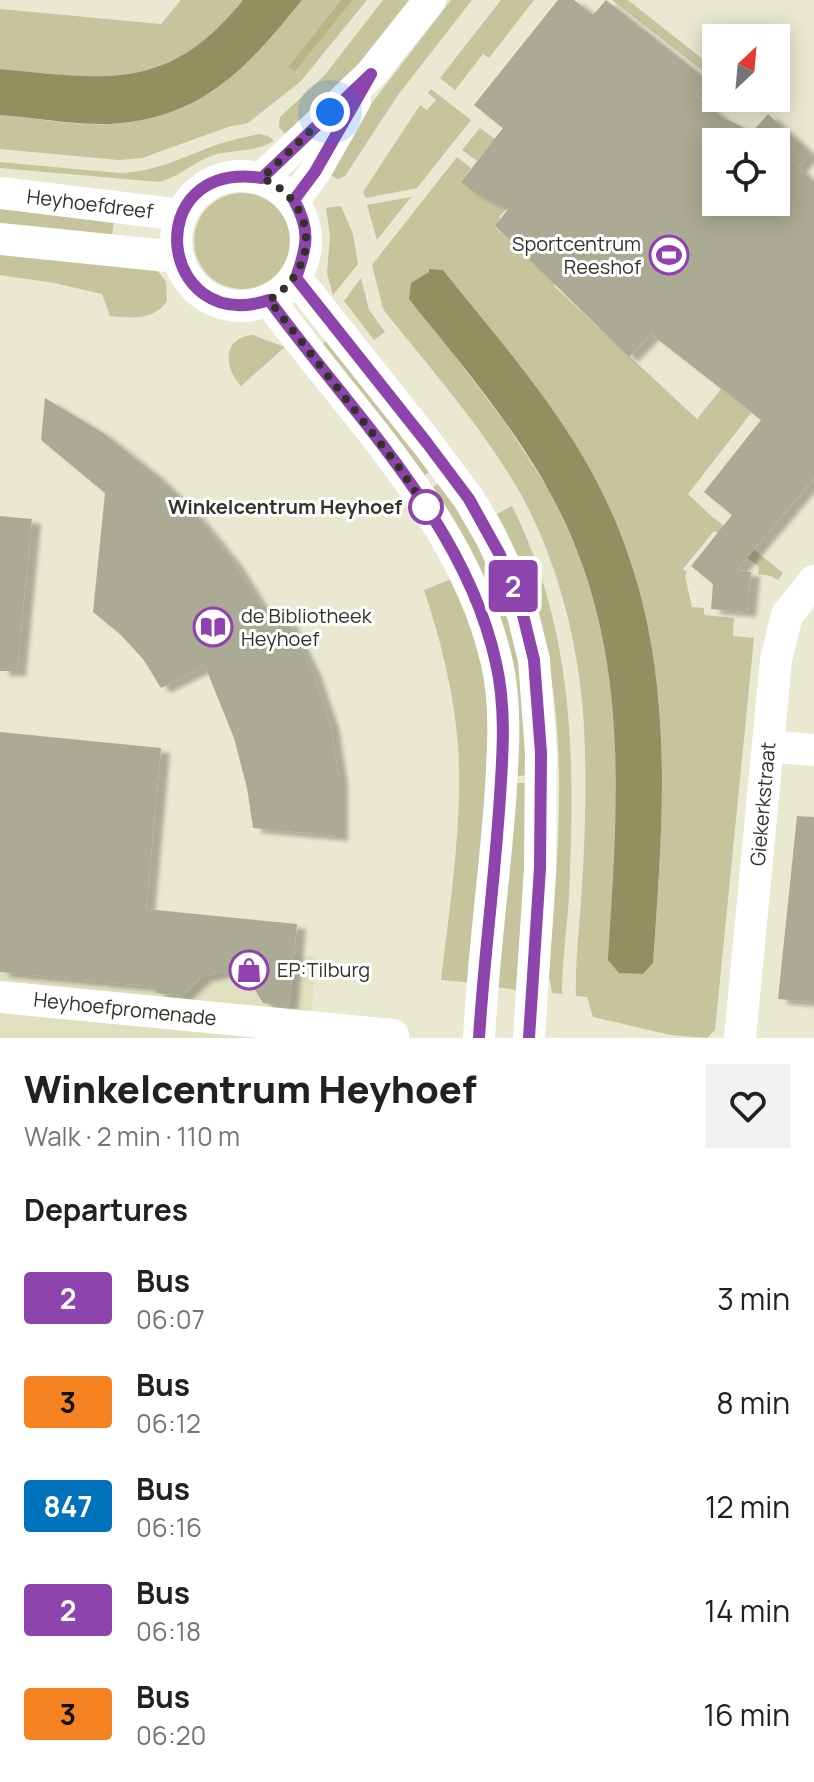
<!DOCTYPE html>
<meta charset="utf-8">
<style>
body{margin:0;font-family:Manrope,sans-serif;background:#f2f2f2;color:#202124;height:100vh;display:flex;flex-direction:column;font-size:30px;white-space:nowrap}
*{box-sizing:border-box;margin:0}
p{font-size:26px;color:#757577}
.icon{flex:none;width:44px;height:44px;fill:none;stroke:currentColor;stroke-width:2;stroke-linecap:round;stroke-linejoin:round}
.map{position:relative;height:1038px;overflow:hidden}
.panel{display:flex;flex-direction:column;background:#fff;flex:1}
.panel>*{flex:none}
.badge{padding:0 16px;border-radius:6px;font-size:28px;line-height:52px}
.needle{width:52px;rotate:26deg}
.tools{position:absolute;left:702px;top:24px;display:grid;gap:16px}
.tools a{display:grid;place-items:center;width:88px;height:88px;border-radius:0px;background:#fff;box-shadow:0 4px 20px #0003;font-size:40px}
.you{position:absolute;width:40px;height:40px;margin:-20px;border:6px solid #fff;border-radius:50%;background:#1a73e8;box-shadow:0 0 0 12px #1a73e833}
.map>.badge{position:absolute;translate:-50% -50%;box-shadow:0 0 0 4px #fff}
h2{padding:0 24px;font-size:30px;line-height:72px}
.round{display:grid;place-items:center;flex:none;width:84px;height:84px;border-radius:0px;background:#f2f2f2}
.summary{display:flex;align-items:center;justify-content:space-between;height:136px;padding:0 24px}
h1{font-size:38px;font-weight:800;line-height:60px}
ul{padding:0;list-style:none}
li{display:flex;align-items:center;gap:24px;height:104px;padding:0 24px}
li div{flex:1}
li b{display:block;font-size:30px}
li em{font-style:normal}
li .badge{min-width:88px;font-weight:700;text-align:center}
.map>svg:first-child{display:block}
.built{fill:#e0dfc0}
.green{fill:#c5c49d;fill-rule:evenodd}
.forest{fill:#b7b584}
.water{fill:#929060}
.building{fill:#abaa94;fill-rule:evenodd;filter:url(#shadow)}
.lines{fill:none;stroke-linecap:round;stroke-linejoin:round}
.minor{stroke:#fff;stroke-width:32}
.line-casing{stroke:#fff;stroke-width:18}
.line{stroke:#8e44ad;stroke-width:12}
.walk{stroke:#333229;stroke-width:8;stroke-dasharray:0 14.4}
.stop-dot{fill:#fff;stroke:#8e44ad;stroke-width:4}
.labels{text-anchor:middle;stroke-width:6;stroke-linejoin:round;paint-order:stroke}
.street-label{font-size:20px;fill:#333229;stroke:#fff}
.poi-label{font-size:20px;fill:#333229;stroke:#fff;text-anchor:start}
.stop-label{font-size:20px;font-weight:bold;fill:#333229;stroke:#fff;text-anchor:end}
</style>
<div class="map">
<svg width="814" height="1038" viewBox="0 0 814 1038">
<defs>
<filter id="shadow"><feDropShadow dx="9" dy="5" stdDeviation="2" flood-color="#0004"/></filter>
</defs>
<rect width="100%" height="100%" fill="#e9e8d1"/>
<path class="built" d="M0 919 316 957 309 1038H0Z"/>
<path class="green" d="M181 0H243C168 93 107 79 0 69V9L161 24Z
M302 0H341L289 66 295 72 353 0H367L301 81 248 123 228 127 142 158 119 160 0 149V115C36 118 74 126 110 124 200 119 249 66 302 0Z
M383 0H409L358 65 291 140 279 127 280 117 324 76Z
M451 0H472L398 95 345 176 338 179 330 175 365 112Z
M501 0H534L489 58 483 54 455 90 440 78Z
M612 0H628L715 69 709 76Z
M431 89 471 120 417 188 366 198 363 192 420 105 427 110 436 100 428 93Z
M480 128 541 173 499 217 501 220 495 227 555 283 554 286 697 419 721 389 751 413 688 494 709 514 783 573 778 580 771 576 758 574 759 567 714 531 683 569 687 572 685 576 692 607 704 608V615L734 618 733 636 754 638 715 1030 707 1038 671 1035 593 1017 587 997 576 996C575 959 580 922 582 886 585 842 586 797 585 752 584 663 561 561 515 484 478 422 428 366 383 309L372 265 457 157 471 168 461 182 476 193 490 145 477 161 462 150ZM429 269 443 270C491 330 543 389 582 455 679 619 666 782 653 963L643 974 622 972 615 712 610 667 597 608 577 550 552 495 505 422 460 363 415 283 430 271Z
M259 134 268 136 274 141C254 153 232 149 211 156 192 163 179 177 159 182L0 168V162L119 173C156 172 183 157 216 145 230 140 245 137 259 134Z
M194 241a48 48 0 1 1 96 0a48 48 0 1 1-96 0Z
M411 197 377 240 367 205Z
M0 200 115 211 112 235 0 224Z
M341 206 353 234 358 264 333 295 327 273 330 236 326 208Z
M0 245 157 270 166 282 167 301C154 321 131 318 110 316L102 294 54 283 0 275Z
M361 278 369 310 385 332 374 340 344 301Z
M253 335 285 347 241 386C223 367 223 337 253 335Z
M330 338 434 469 422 477 319 347Z
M442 480 480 543 518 643 531 775 517 776 431 489Z
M512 506C575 632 575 759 569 896 567 928 562 961 562 994L552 993 549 976C561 810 578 668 497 514Z
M459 576 491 684 474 983 441 980C450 903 463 824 458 746 454 692 441 641 424 590Z
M516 783H531L516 990 497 987Z"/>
<path class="forest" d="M341 0H353L295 72 288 67Z"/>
<path class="water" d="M243 0H302C249 66 202 119 110 124 74 125 36 118 0 115V69C107 79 168 93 243 0Z
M429 269 443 270C491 330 543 389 582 455 679 619 666 782 653 963L643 974 619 973 608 960C619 784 633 628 537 470 500 409 453 354 409 299L411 283 429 272Z"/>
<path class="building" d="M558 0H574L593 15 606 0 707 80 695 95 722 117 752 132 768 114 810 153 798 168 814 181V478L737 570 751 572 747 612 711 609 713 584 691 566 732 515 704 492 761 420 651 334 629 357 495 226 508 209 474 192 461 182 503 128 474 105ZM716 142H776V202H716Z
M45 398 103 433 155 474 196 515 234 562 274 627 287 619 312 670 330 723 339 779V836L253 828 247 788 234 738 205 666 161 688 143 659 120 634 93 612 105 493 41 440Z
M0 516 32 519 17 671H0Z
M0 732 161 748 146 909 297 924 289 1006 263 1003 255 990 246 980 223 972 202 977 182 996 156 993V987L0 972Z
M797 816 814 817V1002L778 999Z"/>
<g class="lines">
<path class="minor" d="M176 241a65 65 0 1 1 130 0a65 65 0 1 1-130 0Z
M262 178 371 74 430 0
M0 193 181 215
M294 200 315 172 355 101
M0 239 177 257
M296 278 427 443 469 499 491 537 508 573 523 615 534 660 541 753 540 868 529 1038
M269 300C352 414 465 521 497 663 507 708 503 756 500 802 494 881 483 959 479 1038
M768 746 814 750
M0 997 393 1035
M740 1038 776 660 787 615 814 581"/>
</g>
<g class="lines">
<defs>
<path id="line" d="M479 1038C484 957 495 877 500 796 503 752 506 706 496 663 466 524 351 412 269 300 158 337 138 159 262 178L371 74 315 172 294 200C311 231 307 246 296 278L427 443 469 499 500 555 523 615 534 660 541 753 540 868 529 1038"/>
</defs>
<use href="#line" class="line-casing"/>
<use href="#line" class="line"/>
<path class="walk" d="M330 112 262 178C319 203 320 269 269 300L398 466 426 507"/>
</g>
<defs>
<symbol id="stadium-ring" viewBox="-11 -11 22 22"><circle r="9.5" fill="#fff" stroke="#9140af" stroke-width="1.5"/><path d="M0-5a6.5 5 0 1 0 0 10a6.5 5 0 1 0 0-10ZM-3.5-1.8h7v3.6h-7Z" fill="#9140af"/></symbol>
<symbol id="library-ring" viewBox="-11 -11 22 22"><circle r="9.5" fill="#fff" stroke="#9140af" stroke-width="1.5"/><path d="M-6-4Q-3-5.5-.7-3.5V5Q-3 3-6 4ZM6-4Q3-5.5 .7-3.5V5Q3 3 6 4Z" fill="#9140af"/></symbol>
<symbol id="shop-ring" viewBox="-11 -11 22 22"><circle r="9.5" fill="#fff" stroke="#9140af" stroke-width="1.5"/><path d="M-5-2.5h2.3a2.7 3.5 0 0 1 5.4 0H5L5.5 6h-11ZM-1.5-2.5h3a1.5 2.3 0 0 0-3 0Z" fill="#9140af"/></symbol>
</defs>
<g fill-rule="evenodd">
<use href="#stadium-ring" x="647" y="233" width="44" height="44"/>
<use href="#library-ring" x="191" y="605" width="44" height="44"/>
<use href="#shop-ring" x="227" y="948" width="44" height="44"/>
</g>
<circle class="stop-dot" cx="426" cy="507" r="16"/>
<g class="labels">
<g class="street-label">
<text transform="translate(90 204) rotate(7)" y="7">Heyhoefdreef</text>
<text transform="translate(763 804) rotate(-85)" y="7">Giekerkstraat</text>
<text transform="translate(125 1009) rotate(6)" y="7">Heyhoefpromenade</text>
</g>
<g class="poi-label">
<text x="641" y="251" text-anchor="end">Sportcentrum<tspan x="641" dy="23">Reeshof</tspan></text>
<text x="241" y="623">de Bibliotheek<tspan x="241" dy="23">Heyhoef</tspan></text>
<text x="277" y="977">EP:Tilburg</text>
</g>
<g class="stop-label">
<text x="402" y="514">Winkelcentrum Heyhoef</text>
</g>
</g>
</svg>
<div class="tools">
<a><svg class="needle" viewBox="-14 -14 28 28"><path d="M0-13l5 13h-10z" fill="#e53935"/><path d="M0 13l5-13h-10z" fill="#757577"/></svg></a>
<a><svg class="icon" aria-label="locate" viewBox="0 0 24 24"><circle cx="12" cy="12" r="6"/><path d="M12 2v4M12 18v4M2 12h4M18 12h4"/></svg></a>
</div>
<div class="you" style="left:330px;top:112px"></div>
<b class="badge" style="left:513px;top:586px;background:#8e44ad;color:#fff">2</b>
</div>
<section class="panel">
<div class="summary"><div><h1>Winkelcentrum Heyhoef</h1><p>Walk · 2 min · 110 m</p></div><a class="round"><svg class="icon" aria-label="heart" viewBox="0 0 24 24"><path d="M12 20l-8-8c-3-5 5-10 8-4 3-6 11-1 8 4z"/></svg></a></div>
<h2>Departures</h2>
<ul>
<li><span class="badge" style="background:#8e44ad;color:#fff">2</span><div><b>Bus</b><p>06:07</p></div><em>3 min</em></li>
<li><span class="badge" style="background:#f58220;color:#111">3</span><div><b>Bus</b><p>06:12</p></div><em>8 min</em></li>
<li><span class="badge" style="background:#0072bc;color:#fff">847</span><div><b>Bus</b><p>06:16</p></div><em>12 min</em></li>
<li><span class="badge" style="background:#8e44ad;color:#fff">2</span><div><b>Bus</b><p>06:18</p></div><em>14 min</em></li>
<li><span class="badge" style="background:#f58220;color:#111">3</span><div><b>Bus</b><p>06:20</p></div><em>16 min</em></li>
</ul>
</section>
